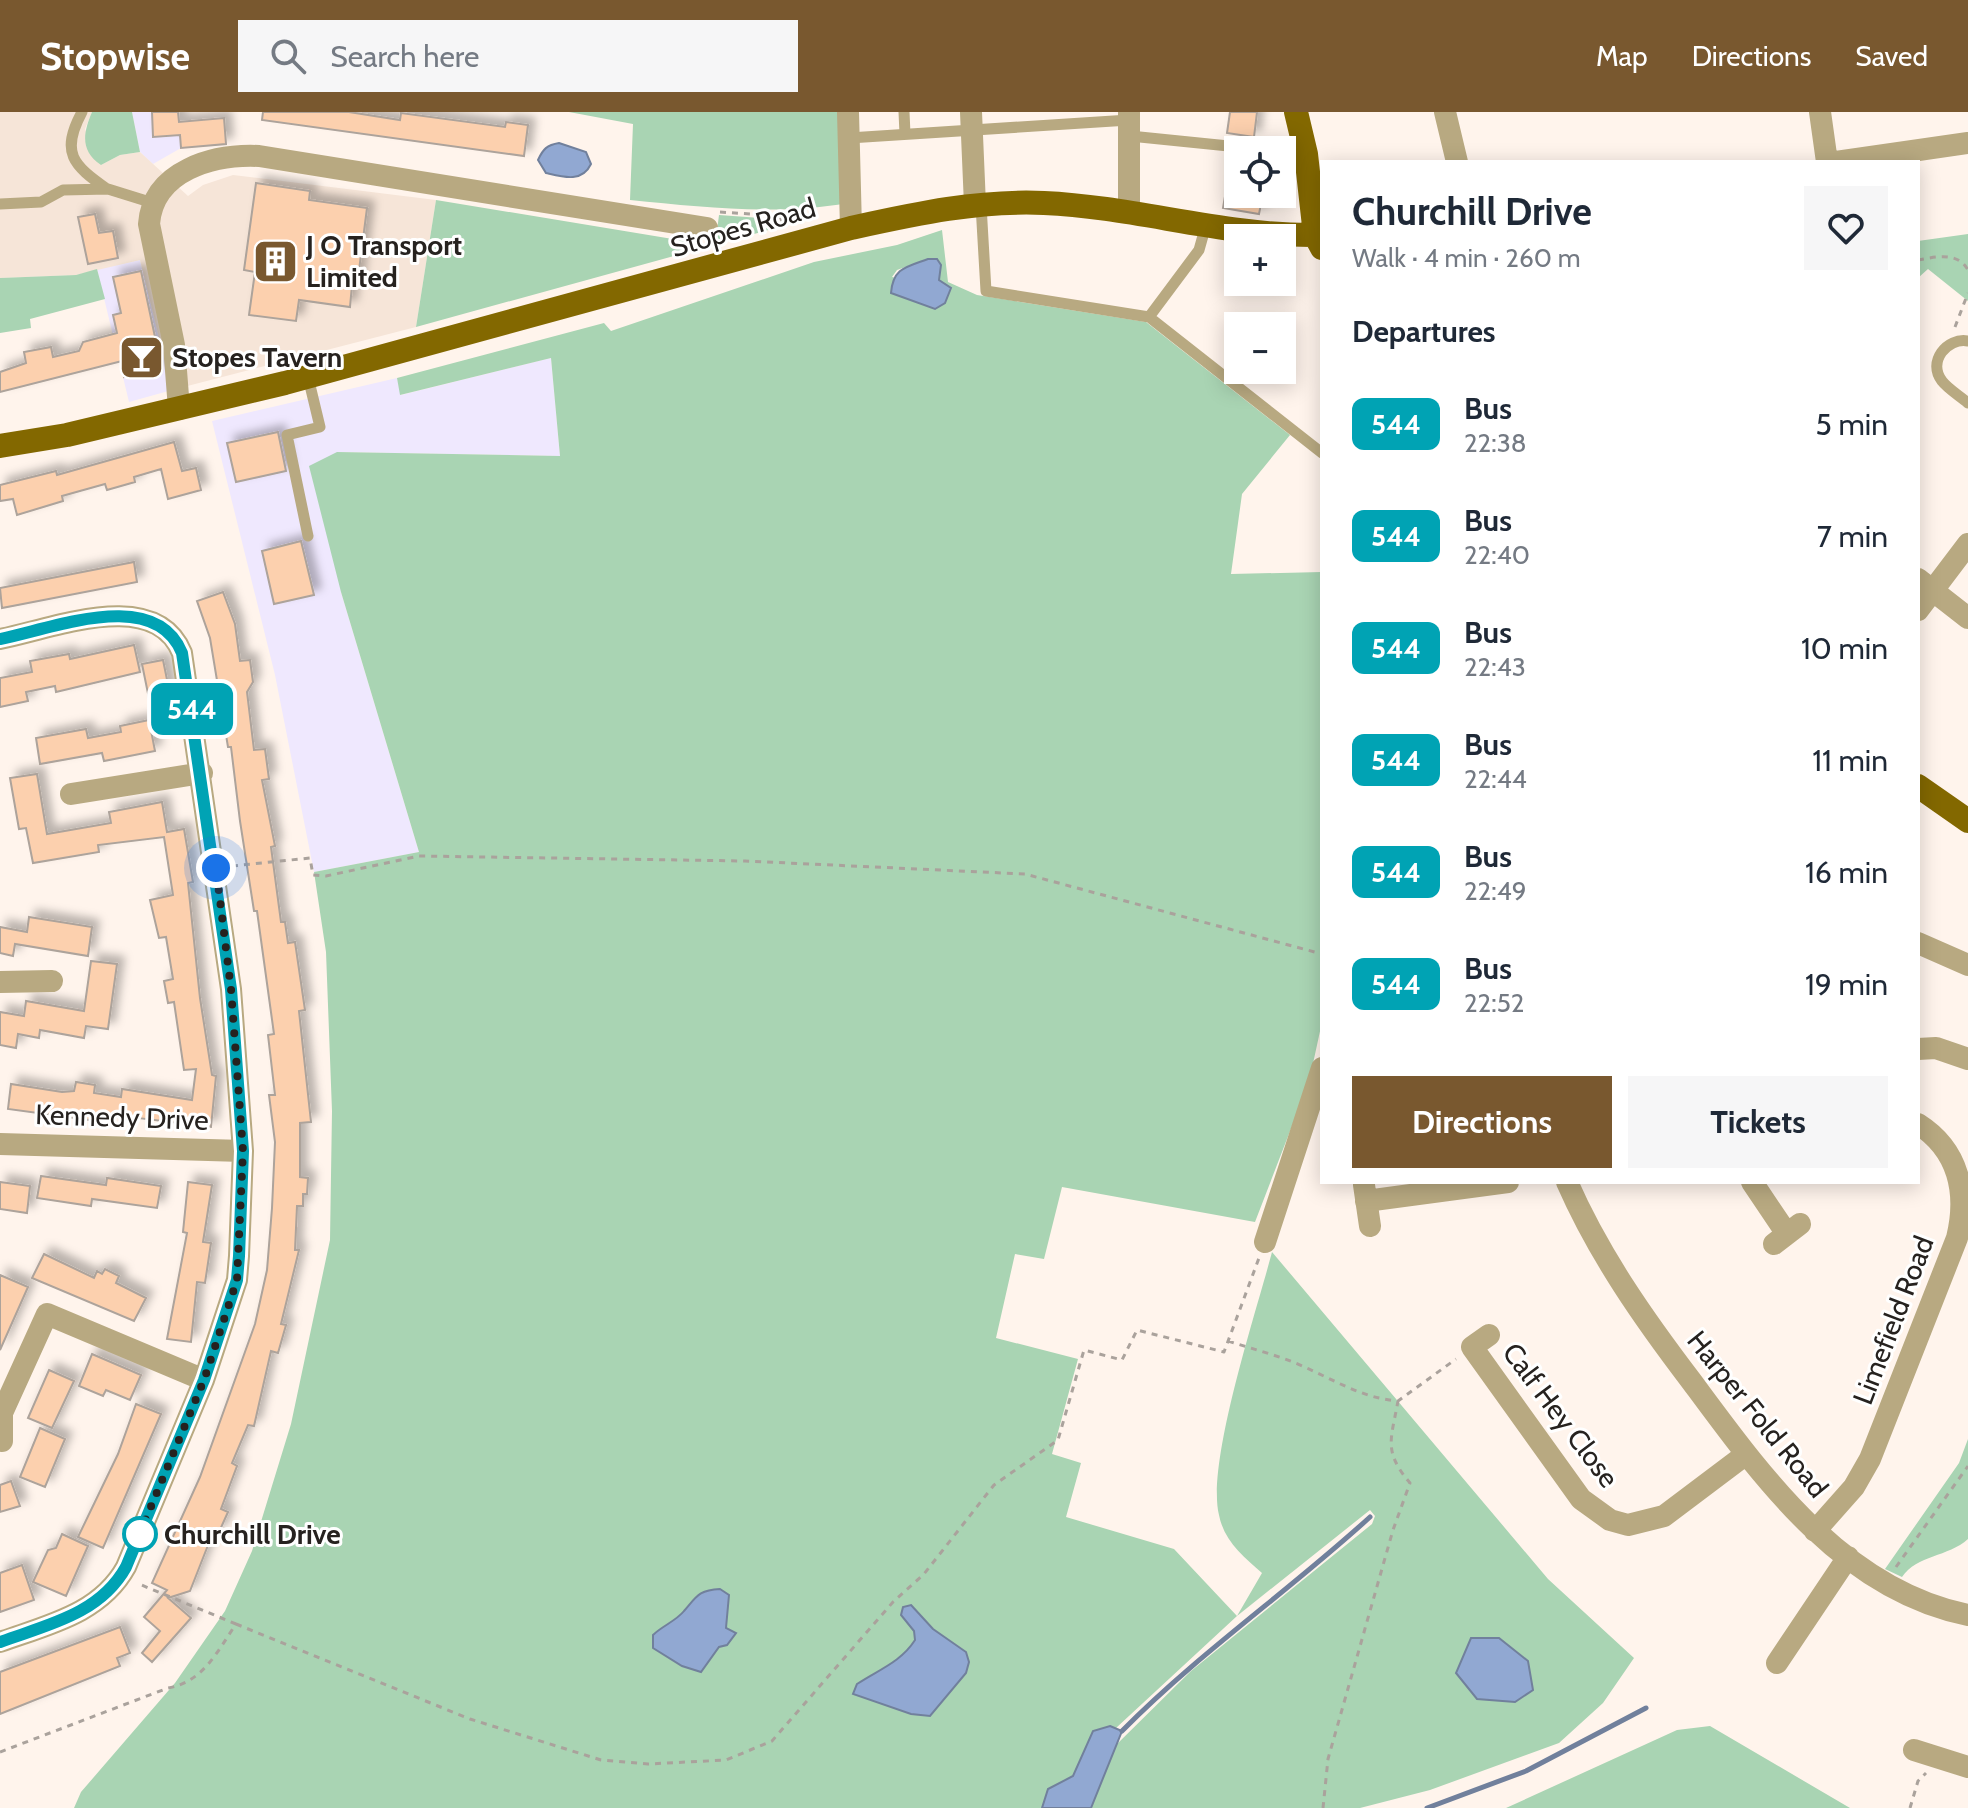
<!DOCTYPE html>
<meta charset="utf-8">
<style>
body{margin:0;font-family:Cabin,sans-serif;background:#f6f6f7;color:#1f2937;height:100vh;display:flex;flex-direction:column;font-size:30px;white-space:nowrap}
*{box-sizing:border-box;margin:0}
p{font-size:26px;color:#747a83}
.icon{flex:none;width:44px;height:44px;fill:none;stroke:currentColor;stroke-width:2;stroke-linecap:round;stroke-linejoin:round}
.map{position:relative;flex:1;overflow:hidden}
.sheet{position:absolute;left:1320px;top:48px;width:600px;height:1024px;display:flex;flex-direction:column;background:#fff;border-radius:0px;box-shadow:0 4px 20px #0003}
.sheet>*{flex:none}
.badge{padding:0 16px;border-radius:12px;font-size:28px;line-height:52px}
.controls{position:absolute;left:1224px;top:24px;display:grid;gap:16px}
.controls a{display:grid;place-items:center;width:72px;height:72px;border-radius:0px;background:#fff;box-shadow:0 4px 20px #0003;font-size:40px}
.you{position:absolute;width:40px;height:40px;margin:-20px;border:6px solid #fff;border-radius:50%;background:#1a73e8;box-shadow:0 0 0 12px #1a73e833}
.map>.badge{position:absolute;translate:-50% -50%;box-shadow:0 0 0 4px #fff}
h2{padding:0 32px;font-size:30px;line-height:72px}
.round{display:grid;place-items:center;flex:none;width:84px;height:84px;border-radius:0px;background:#f6f6f7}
.summary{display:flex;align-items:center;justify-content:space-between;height:136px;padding:0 32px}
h1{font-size:38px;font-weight:800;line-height:60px}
.cta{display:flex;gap:16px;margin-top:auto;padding:16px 32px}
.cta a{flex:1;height:92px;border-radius:0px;background:#79582f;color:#fff;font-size:32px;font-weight:800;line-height:92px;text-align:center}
.cta a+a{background:#f6f6f7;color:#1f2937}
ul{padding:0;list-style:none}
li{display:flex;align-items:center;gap:24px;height:112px;padding:0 32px}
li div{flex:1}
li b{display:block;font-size:30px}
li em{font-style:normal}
li .badge{min-width:88px;font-weight:700;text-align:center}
header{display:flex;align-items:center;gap:48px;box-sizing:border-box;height:112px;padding:0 40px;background:#79582f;color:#fff}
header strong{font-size:38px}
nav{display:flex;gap:44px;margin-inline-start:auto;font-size:28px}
.search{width:560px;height:72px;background:#f6f6f7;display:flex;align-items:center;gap:20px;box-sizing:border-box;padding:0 28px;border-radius:0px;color:#747a83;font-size:30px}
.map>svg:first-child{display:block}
.commercial{fill:#efe8fe}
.built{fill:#f6e5d8}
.green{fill:#a9d4b3;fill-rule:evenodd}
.water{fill:#91a8d2;stroke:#71809c;stroke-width:2}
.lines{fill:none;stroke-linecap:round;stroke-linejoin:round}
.stream{stroke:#71809c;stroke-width:5}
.building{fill:#fcd0ae;stroke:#ada39b;stroke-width:2;filter:url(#shadow)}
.path{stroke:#aaa29c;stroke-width:3;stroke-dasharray:6 6;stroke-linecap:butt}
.lane{stroke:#b8a981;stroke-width:11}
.street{stroke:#b8a981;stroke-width:22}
.primary{stroke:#836800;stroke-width:24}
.line-casing{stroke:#fff;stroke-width:18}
.line{stroke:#00a3b4;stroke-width:12}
.walk{stroke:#26221f;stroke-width:8;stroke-dasharray:0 14.4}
.stop-dot{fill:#fff;stroke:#00a3b4;stroke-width:4}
.labels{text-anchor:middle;stroke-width:6;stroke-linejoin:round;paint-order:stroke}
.street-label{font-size:28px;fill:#26221f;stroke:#fff}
.poi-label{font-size:28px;font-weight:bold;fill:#26221f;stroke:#fff;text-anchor:start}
.stop-label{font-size:28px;font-weight:bold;fill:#26221f;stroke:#fff;text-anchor:start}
</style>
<header>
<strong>Stopwise</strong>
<div class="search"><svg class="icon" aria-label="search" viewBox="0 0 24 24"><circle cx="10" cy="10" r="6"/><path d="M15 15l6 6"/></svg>Search here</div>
<nav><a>Map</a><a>Directions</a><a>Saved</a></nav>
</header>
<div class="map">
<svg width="1968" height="1696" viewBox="0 0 1968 1696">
<defs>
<filter id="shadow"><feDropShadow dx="7" dy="-7" stdDeviation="4" flood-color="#0004"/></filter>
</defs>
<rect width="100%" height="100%" fill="#fff4ec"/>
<path class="commercial" d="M132 0H178L181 36 153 52 140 40Z
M140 148 172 278 129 290 97 157Z
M551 246 560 344 337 340 341 480 419 740 314 760 275 563 212 309 397 266 401 283Z"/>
<path class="built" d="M0 0H92L85 17 101 53 120 43 140 40 188 84 203 73 233 63 436 88 416 215 172 278 140 148 76 163 0 166Z"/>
<path class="green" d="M92 0H132L140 40 120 43 101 53C80 39 83 21 92 0Z
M569 0H844L848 91C774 104 703 95 630 88L633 12Z
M436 88 715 134 719 103 773 107 772 117 416 215Z
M942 118 948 170 977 183 1146 210 1290 323 1242 382 1231 462 1322 460V910L1309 970 1255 1110 1062 1075 1044 1147 1015 1142 996 1226 1078 1247 1052 1342 1081 1351 1066 1405 1174 1437 1237 1504 1262 1461C1243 1444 1224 1429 1219 1403 1206 1351 1257 1198 1272 1140L1548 1467 1634 1546 1603 1591 1559 1631 1430 1678 1360 1696H1091L1117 1632 1191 1559 1372 1412 1375 1404 1370 1398 1237 1504 1116 1616 1110 1614 1092 1622 1073 1664 1048 1677 1042 1696H74L81 1680 175 1571 225 1499 252 1439 291 1312 330 1128 332 999 326 840 314 760 419 740 341 480 309 354 337 340 560 344 551 246 400 283 397 266 604 211 611 219 814 150 897 133ZM928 147 940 159 939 168 951 176 892 165 897 158Z
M1968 122V189L1928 157 1918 166V129Z
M97 157 105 187 30 207 31 216 0 221V166L76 163Z
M1968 1327V1427C1948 1445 1917 1443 1902 1465L1885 1457 1959 1351Z
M1710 1614 1850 1696H1506L1677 1618Z"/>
<path class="water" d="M559 31 586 40 591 52C582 71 563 65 546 61L538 48C543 37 547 33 559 31Z
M928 147H937L941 153 939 168 951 176 945 191 935 197 891 181C893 156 906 155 928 147Z
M720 1477 729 1483 726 1516 736 1521 727 1533 719 1535 701 1560 682 1554 653 1536V1523C662 1514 676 1509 684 1499 697 1484 699 1478 720 1477Z
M911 1493 933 1517 966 1540 969 1550 966 1561 930 1604 911 1602 853 1582 857 1572C878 1558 901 1550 915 1528L914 1519 901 1503 903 1495Z
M1471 1526H1499L1528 1549 1533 1578 1515 1590 1477 1587 1456 1561Z
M1110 1614 1122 1619 1091 1696H1042L1048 1677 1073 1664 1093 1619Z"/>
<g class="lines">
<path class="stream" d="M1122 1619C1199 1541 1289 1479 1370 1405
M1427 1696 1526 1659 1646 1596"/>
</g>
<path class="building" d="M152 0H178L179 10 224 6 226 32 181 36 180 23 153 25Z
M263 0H349L400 8 401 1 505 15 506 10 528 13 524 44 262 8Z
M1230 0H1257L1254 25 1227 21Z
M1230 55H1238V82H1263L1259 102 1223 96Z
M256 71 310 79 309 88 367 96 357 174 352 173 350 195 299 188 296 209 249 203 255 160 244 158Z
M95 102 99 121 113 119 118 146 88 152 78 105Z
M141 159 162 258 124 265 122 249 0 280V260L26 251 24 240 51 235 53 245 79 239 83 230 117 221 113 203 121 201 113 165Z
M278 320 286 359 236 370 227 331Z
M174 330 182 359 196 356 201 378 168 387 161 357 134 365 135 370 107 378 105 372 62 384 63 389 17 403 13 387 0 389V373L56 359 57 363Z
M301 429 314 483 274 492 262 439Z
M134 450 137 470 2 496 0 476Z
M223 480 235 512 240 549 250 548 253 570 247 580 254 638 265 637 269 667 262 668 275 734 271 735 281 810H285L288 831 295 830 305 898 299 899 311 1010 300 1011V1065L308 1066 307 1082H303V1094H297L295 1138H299L281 1212 286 1213 278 1241 271 1239 254 1314 248 1313 232 1351 237 1354 221 1397 228 1400 219 1420 214 1418 190 1479 168 1486 191 1506 152 1550 142 1541 160 1519 144 1505 167 1478 152 1471 200 1365 255 1212 267 1158 272 1096 275 1030 269 983H275L268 923 274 922 257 799H254L240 709 231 635H228L210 526 197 489Z
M134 533 140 560 56 580 55 574 26 580 28 589 0 595V566L32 560 30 549 69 542 70 547Z
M163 548 175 607 154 611 142 552Z
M149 608 155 639 104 649 102 641 40 652 36 626 86 617 88 626 121 620 120 614Z
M37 662 47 722 111 711 109 700 162 690 167 720 184 717 193 770 188 771 200 886 212 963 216 964 211 1015 106 1002 105 1010 8 997 11 972 62 980 74 979 76 970 95 973 94 981 121 985 122 977 192 988 196 957 184 958 174 890 168 891 164 869 173 867 166 825 159 826 150 788 173 783 164 725 98 733 99 740 33 751 26 716 19 717 10 666Z
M29 805 92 815 88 844 15 832 13 844 0 841V815L27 820Z
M91 849 117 852 108 917 86 914 84 926 40 918 39 926 18 922 16 936 0 933V900L24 904 26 889 84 899Z
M41 1064 106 1073 107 1066 161 1074 157 1096 92 1087 91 1094 37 1086Z
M0 1070 30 1074 27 1101 0 1097Z
M188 1070 212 1073 203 1130 211 1131 205 1171 197 1170 191 1230 167 1227 187 1121 183 1120Z
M44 1142 94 1166 97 1159 102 1162 105 1157 119 1164 116 1171 146 1186 134 1209 32 1166Z
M0 1163 28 1175 0 1238Z
M92 1242 141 1263 130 1288 106 1278 103 1284 79 1274Z
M49 1258 74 1269 52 1316 28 1306Z
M136 1292 161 1302 103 1436 78 1425 118 1342Z
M40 1316 65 1327 45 1375 20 1365Z
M11 1369 20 1394 0 1400V1373Z
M62 1422 88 1434 66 1484 33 1470 48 1438 56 1436Z
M22 1453 34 1488 0 1500V1461Z
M120 1515 130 1541 117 1546 120 1554 0 1602V1560Z"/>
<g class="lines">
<path class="path" d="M720 100 780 104 783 112
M1918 148C1936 145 1957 139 1968 158
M1955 215 1968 181
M232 754 310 746 313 763 326 764 419 744 745 749 1025 762 1322 842
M1228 1229C1250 1236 1272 1242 1293 1250 1328 1264 1359 1286 1398 1289L1456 1247
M1896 1455 1968 1354
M236 1512 470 1607 601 1648 648 1652 726 1648 772 1629 893 1490 924 1462 994 1373 1058 1328 1084 1238 1122 1248 1137 1218 1224 1240 1259 1146
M0 1640 168 1576C203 1570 217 1540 236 1512L139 1472
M1323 1696 1328 1647 1393 1418 1410 1371C1383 1339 1391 1328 1398 1289
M1910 1696 1918 1669 1926 1661"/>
<path class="lane" d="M82 0C60 41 73 53 107 77
M904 0 905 22
M1130 24 1268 38
M849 26 1129 8
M1282 39 1305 42
M0 92 41 90 63 78 108 77 153 91
M981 93 986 179 1149 205 1322 341
M1149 205 1199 138 1206 113
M1968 229C1947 225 1927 250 1942 269 1948 277 1960 284 1968 291
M308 424 287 323 320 315 308 265"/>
<path class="street" d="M848 0 851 116
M971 0 975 93
M1129 0V100
M1445 0 1457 50
M1820 0 1827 50
M1836 50 1968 31
M179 297 174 233 149 112C153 58 214 42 259 44L707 116
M1918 467 1968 506
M1918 498 1968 432
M0 527C55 516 155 475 182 541L231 877 243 1039 239 1144 237 1168 204 1268 126 1455C100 1502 47 1513 0 1530
M71 682 202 661
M1918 831 1968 853
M0 870 52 869
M1918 937 1936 936 1968 947
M0 1032 243 1039
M1567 1070C1599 1143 1644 1207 1692 1270 1763 1366 1843 1478 1968 1503
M1752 1070 1787 1122
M1364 1073 1370 1114
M1366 1089 1508 1070
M1265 1130 1322 956
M1774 1132 1800 1112
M1489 1223 1472 1235 1581 1387 1610 1408 1628 1413 1664 1404 1745 1343
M2 1329V1301L47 1202 204 1268
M1815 1419 1854 1375 1870 1347 1957 1126C1968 1081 1959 1038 1918 1012
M1777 1551 1848 1445
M1914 1638 1968 1655"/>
<path class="primary" d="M1296 0 1306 42 1315 123 1322 136
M0 334 67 323 285 271 851 116C915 102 978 88 1044 91 1135 95 1224 124 1315 123
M1918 674 1968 709"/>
</g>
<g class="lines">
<defs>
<path id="line" d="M0 527C55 516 155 475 182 541L231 877 243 1039 239 1144 237 1168 204 1268 126 1455C100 1502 47 1513 0 1530"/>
</defs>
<use href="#line" class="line-casing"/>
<use href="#line" class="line"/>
<path class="walk" d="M140 1422 137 1428 204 1268 237 1168 243 1039 231 877 216 756"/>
</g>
<defs>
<symbol id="building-square" viewBox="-11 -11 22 22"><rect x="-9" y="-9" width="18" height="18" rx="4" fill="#79582f" stroke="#fff"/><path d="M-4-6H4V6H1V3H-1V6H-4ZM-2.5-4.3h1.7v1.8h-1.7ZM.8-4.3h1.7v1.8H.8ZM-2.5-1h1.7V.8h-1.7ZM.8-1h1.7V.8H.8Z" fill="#fff"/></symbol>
<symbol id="bar-square" viewBox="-11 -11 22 22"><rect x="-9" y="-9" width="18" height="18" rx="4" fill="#79582f" stroke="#fff"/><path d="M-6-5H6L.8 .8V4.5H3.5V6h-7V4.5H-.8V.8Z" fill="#fff"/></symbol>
</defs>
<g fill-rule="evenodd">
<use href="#building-square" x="250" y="124" width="51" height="51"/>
<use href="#bar-square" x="116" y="220" width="51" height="51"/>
</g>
<circle class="stop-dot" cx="140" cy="1422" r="16"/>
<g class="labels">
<g class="street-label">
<text transform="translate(743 115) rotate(-16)" y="10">Stopes Road</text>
<text transform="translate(122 1005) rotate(2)" y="10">Kennedy Drive</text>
<text transform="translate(1893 1208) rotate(-69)" y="10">Limefield Road</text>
<text transform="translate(1758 1302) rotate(51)" y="10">Harper Fold Road</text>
<text transform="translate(1561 1303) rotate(53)" y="10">Calf Hey Close</text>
</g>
<g class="poi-label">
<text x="306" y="143">J O Transport<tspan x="306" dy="32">Limited</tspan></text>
<text x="172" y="255">Stopes Tavern</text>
</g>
<g class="stop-label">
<text x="164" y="1432">Churchill Drive</text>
</g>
</g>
</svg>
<div class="controls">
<a><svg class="icon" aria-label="locate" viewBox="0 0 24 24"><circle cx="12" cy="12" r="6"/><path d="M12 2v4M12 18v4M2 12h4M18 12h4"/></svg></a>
<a>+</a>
<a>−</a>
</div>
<div class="you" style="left:216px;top:756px"></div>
<b class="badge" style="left:192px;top:597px;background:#00a3b4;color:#fff">544</b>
<section class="sheet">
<div class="summary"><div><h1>Churchill Drive</h1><p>Walk · 4 min · 260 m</p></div><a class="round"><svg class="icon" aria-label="heart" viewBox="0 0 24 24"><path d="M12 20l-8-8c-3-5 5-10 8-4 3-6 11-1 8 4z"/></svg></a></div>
<h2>Departures</h2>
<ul>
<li><span class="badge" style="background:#00a3b4;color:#fff">544</span><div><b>Bus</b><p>22:38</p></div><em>5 min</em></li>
<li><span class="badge" style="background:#00a3b4;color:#fff">544</span><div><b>Bus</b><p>22:40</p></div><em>7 min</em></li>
<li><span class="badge" style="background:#00a3b4;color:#fff">544</span><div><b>Bus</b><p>22:43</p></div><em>10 min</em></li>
<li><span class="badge" style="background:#00a3b4;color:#fff">544</span><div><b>Bus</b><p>22:44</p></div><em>11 min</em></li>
<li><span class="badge" style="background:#00a3b4;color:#fff">544</span><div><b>Bus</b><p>22:49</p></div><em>16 min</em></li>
<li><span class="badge" style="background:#00a3b4;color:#fff">544</span><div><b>Bus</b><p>22:52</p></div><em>19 min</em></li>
</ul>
<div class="cta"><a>Directions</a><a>Tickets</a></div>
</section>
</div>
